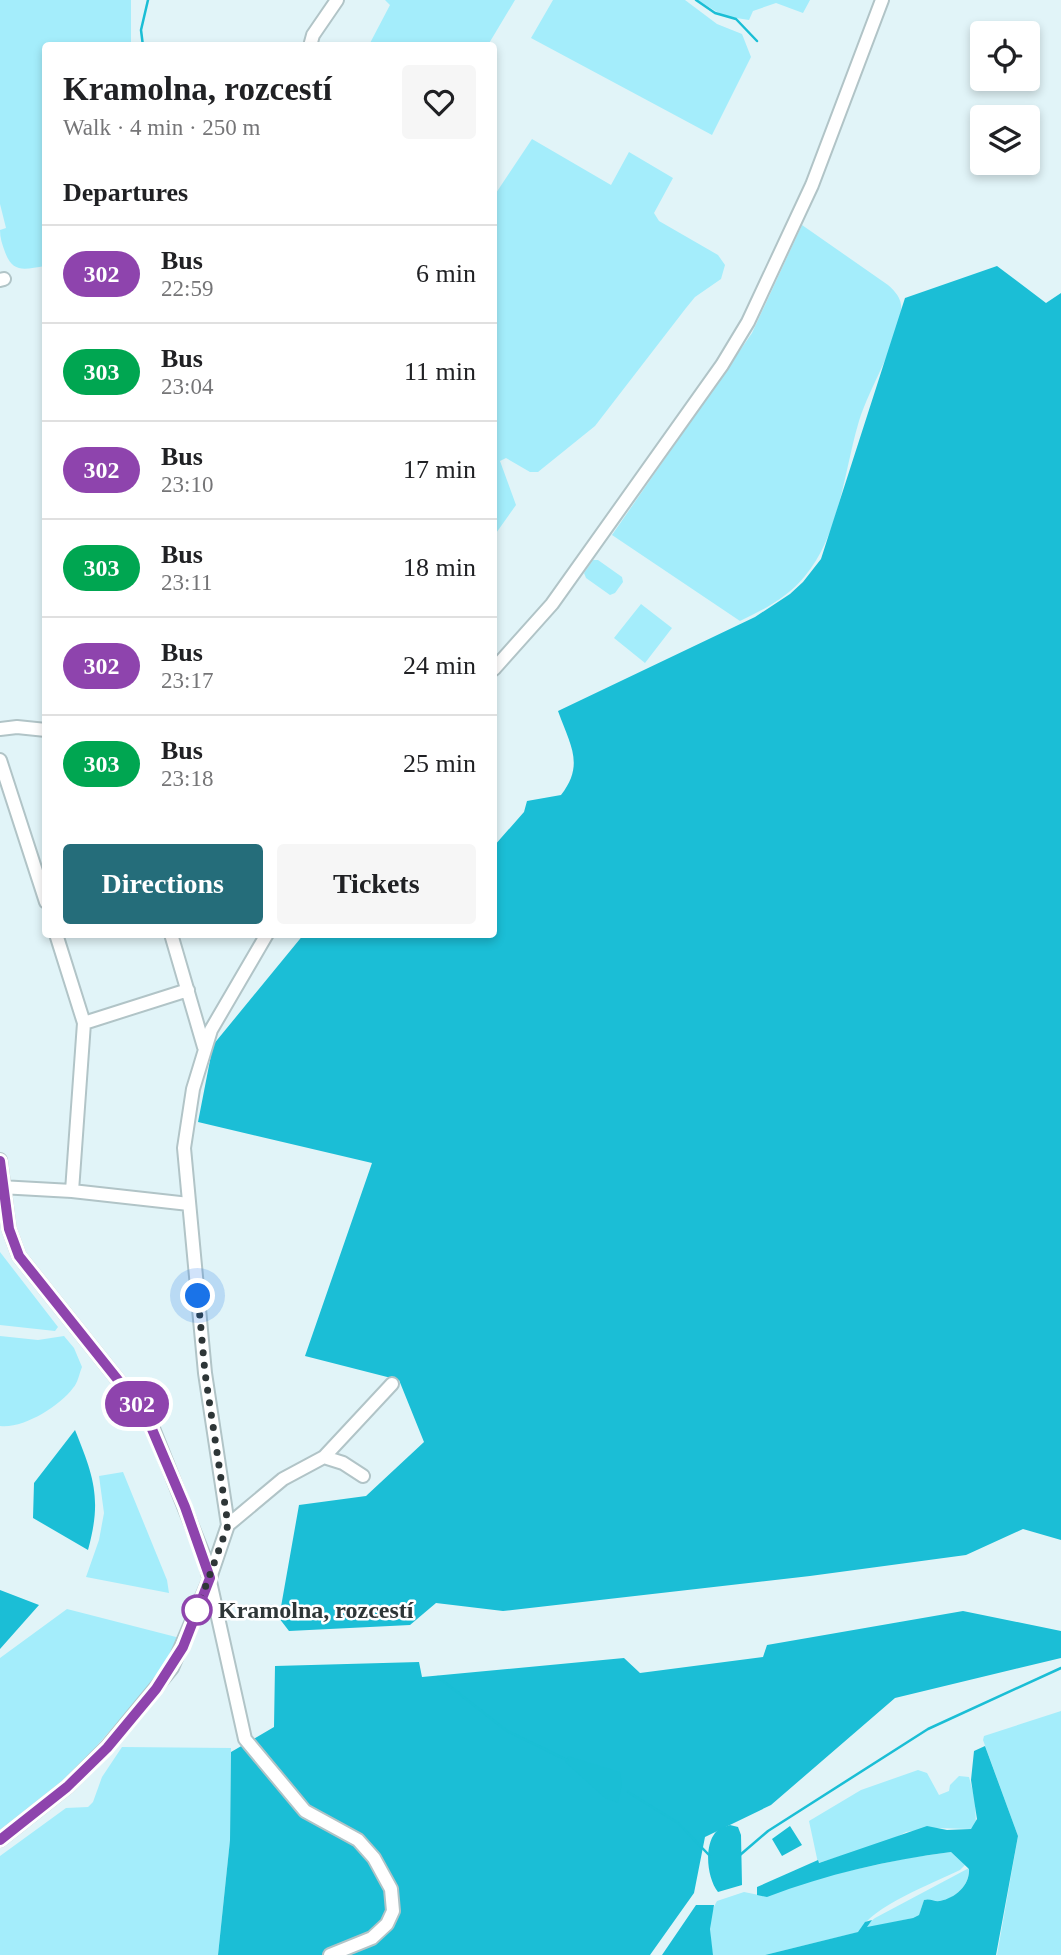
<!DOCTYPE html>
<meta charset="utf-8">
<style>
body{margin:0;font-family:Georgia,serif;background:#f6f6f6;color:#202124;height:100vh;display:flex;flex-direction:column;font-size:26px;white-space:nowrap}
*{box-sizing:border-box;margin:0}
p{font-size:23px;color:#757577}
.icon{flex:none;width:38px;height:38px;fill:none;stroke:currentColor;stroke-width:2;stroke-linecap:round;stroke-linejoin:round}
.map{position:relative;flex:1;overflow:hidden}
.side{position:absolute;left:42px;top:42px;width:455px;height:896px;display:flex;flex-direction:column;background:#fff;border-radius:7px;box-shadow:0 4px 10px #0003}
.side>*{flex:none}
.badge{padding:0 14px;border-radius:23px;font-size:24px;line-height:46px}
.controls{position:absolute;left:970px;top:21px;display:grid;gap:14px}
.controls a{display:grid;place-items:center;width:70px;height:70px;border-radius:7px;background:#fff;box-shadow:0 4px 10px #0003;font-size:35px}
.you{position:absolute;width:35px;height:35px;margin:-18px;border:5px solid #fff;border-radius:50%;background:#1a73e8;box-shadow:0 0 0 10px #1a73e833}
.map>.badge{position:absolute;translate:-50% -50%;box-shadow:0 0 0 4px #fff}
h2{padding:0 21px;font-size:26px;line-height:63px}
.round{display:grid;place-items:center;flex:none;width:74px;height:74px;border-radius:7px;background:#f6f6f6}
.overview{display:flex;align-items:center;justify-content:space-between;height:119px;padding:0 21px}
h1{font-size:33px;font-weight:700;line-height:52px}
.cta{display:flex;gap:14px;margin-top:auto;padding:14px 21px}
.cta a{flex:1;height:80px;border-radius:7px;background:#256d7a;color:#fff;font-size:28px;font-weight:700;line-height:80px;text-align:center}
.cta a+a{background:#f6f6f6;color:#202124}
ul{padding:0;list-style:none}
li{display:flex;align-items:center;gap:21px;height:98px;padding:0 21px;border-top:2px solid #e0e0e0}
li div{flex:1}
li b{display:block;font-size:26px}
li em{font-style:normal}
li .badge{min-width:77px;font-weight:700;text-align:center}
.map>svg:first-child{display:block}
.green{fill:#a4edfb}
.forest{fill:#1bbed6}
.water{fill:#1abed5}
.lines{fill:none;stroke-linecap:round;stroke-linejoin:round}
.stream{stroke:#1abed5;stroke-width:2.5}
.minor-casing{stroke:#b1c4c7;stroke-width:16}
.minor{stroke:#fff;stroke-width:12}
.line-casing{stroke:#fff;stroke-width:16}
.line{stroke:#8e44ad;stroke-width:10}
.walk{stroke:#2e3637;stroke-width:7;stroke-dasharray:0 12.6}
.stop-dot{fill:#fff;stroke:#8e44ad;stroke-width:3.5}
.labels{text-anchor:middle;stroke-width:5;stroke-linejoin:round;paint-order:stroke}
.stop-label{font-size:24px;font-weight:bold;fill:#2e3637;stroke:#fff;text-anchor:start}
</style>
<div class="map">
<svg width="1061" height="1955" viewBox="0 0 1061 1955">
<rect width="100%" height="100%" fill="#e1f4f8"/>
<path class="green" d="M0 0H131V45L46 46 45 266C25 269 13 274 5 252 2 244 0 238 0 230L6 228 0 204Z
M385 0H515L488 45H369L390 5Z
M553 0H685L717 24 742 34 751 57 712 135 531 38Z
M697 0H810L803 13 776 3 753 11 749 20 724 16Z
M532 139 611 185 629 152 673 178 654 213 659 221 718 255 725 265 721 279 695 297 686 308 595 426 538 472H530L506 458 500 461 516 505 494 536V196Z
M802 225 888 285C896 292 903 300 901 312 895 349 871 384 859 421 844 471 840 534 805 576 789 596 764 610 740 621L612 535 752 333Z
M593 560H598L622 577 623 582 615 593 610 595 586 578 584 573Z
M641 604 672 628 645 663 614 638Z
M0 1252 58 1327 55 1331 0 1325Z
M0 1336 38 1340 64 1336 74 1348 82 1367C79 1374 78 1383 73 1388 60 1406 23 1429 0 1426Z
M123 1472 167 1580 169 1593 86 1577 99 1540 104 1513 99 1476Z
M67 1609 180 1638 149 1686 66 1781 0 1832V1658Z
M1061 1711V1955H997L1018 1836 983 1740 984 1736Z
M122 1747 231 1748 230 1840 218 1955H0V1856L66 1808 88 1807 93 1802 102 1777Z
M918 1770 927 1773 939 1795 949 1791 950 1785 959 1776 969 1777 975 1799 976 1825 971 1829 937 1828 906 1832 887 1842 818 1863 809 1821 861 1790Z
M951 1852 965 1865 960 1870C934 1883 871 1906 859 1932L765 1955H713C710 1938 707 1917 717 1901L744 1892 759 1895 825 1876 908 1858Z
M969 1868C970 1885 956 1898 940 1901 934 1902 930 1899 924 1900L919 1915 913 1918 867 1928 866 1925 875 1918Z"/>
<path class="forest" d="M997 266 1046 303 1061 293V1540L1023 1529 966 1555 810 1576 503 1611 436 1603 410 1625 289 1631 279 1618 299 1505 366 1496 424 1442 399 1380 305 1356 372 1163 198 1122 213 1045 304 934H494V846L524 812 527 801 561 795C585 764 570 745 558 711L755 617 790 594 803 582 821 559 905 298Z
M75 1430C94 1477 102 1499 88 1550L33 1518 34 1483Z
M0 1590 39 1605 0 1649Z
M963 1611 1061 1631V1658L895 1698 771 1805 705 1837 694 1893 650 1955H218L230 1840 231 1752 274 1727 275 1666 419 1662 422 1677 624 1658 640 1673 763 1657 767 1645Z
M985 1746 1018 1836 996 1955H765L858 1932 865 1922 872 1920 867 1927 913 1918 919 1915 924 1900C930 1898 934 1902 940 1901 956 1898 970 1885 969 1869L951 1852C888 1860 827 1874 767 1897L757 1895V1887L818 1860 819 1863 927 1826 947 1830 971 1829 977 1819 971 1780 974 1751Z
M696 1905H714L710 1929 713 1955H662Z"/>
<path class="water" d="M568 1756 620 1772 622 1784 618 1803 605 1798 565 1762Z
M730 1825 738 1827 741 1835 742 1885 718 1892C707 1878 704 1847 715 1833 719 1828 724 1827 730 1825Z
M790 1826 802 1845 782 1856 772 1839Z"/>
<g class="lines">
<path class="stream" d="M696 0 715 13 736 19 757 41
M143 46 141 30 148 0
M438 1677 507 1731 567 1760
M628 1792 678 1823 710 1856
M740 1855 768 1831 928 1729 1061 1668"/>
<defs>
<path id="minor" d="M310 46 313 35 337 0
M0 280 4 279
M494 669 552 604 722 365 748 322 812 185 882 0
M0 729 17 727 46 730
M0 760 46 902
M56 934 84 1023 72 1191
M171 934 204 1047
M84 1023 188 990
M0 1160 9 1229 19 1256 146 1415 152 1426 205 1559 245 1739 305 1811 358 1840 374 1858 391 1889 393 1911 387 1924 372 1938 330 1955
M0 1187 72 1191 189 1204
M324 1457 343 1463 363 1476
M228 1525 283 1479 324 1457 392 1384
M0 1840 67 1787 106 1748 172 1668 210 1578 228 1525 205 1373 184 1148 193 1089 211 1030 267 934"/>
</defs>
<use href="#minor" class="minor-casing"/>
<use href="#minor" class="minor"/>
</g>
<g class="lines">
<defs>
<path id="line" d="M0 1161 9 1229 19 1256 146 1415 185 1507 210 1578 183 1647 156 1689 107 1748 67 1787 0 1840"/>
</defs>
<use href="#line" class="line-casing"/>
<use href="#line" class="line"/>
<path class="walk" d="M197 1610 228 1525 205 1373 198 1296"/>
</g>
<circle class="stop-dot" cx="197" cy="1610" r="14"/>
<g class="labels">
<g class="stop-label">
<text x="218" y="1618">Kramolna, rozcestí</text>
</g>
</g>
</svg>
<div class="controls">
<a><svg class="icon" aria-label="locate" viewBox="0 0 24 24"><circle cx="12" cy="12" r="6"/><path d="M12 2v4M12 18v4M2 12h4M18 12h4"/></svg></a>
<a><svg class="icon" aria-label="layers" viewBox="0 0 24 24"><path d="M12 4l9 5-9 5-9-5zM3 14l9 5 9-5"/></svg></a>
</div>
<div class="you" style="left:198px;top:1296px"></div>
<b class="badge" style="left:137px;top:1404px;background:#8e44ad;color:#fff">302</b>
<section class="side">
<div class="overview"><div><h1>Kramolna, rozcestí</h1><p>Walk · 4 min · 250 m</p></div><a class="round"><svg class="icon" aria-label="heart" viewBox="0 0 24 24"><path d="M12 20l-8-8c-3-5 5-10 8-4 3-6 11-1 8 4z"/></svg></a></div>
<h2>Departures</h2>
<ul>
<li><span class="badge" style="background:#8e44ad;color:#fff">302</span><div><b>Bus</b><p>22:59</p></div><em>6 min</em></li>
<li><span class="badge" style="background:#00a651;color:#fff">303</span><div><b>Bus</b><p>23:04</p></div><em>11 min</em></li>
<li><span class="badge" style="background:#8e44ad;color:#fff">302</span><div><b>Bus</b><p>23:10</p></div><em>17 min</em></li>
<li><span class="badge" style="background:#00a651;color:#fff">303</span><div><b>Bus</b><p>23:11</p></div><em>18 min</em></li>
<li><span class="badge" style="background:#8e44ad;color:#fff">302</span><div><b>Bus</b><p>23:17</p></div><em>24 min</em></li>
<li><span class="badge" style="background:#00a651;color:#fff">303</span><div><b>Bus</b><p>23:18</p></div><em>25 min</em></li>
</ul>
<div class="cta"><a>Directions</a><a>Tickets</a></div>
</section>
</div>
